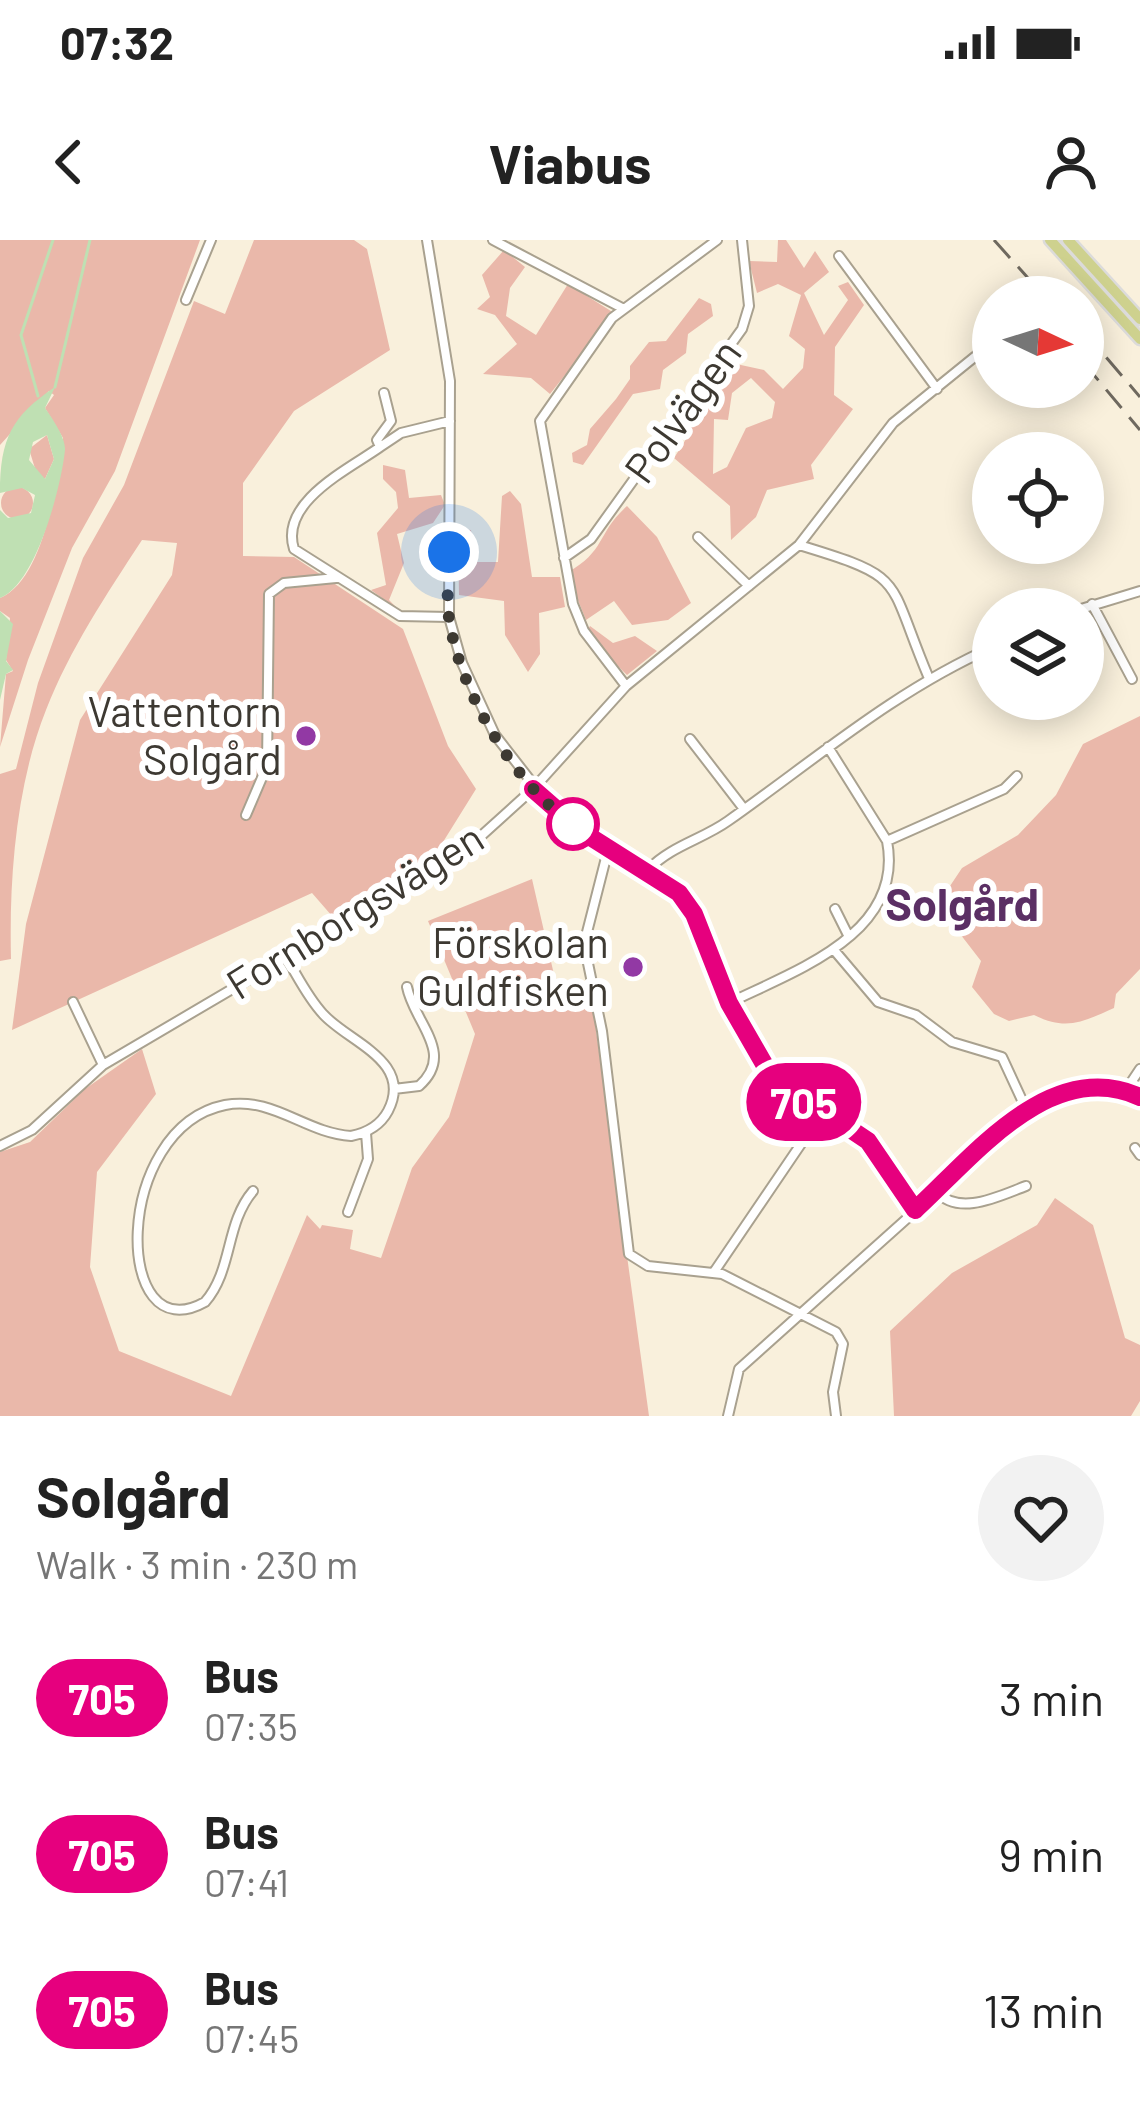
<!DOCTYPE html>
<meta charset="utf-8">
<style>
body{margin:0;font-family:Barlow,sans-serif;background:#f2f2f2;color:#222;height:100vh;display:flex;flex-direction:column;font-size:45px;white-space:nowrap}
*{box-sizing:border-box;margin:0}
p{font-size:39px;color:#767676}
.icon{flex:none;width:66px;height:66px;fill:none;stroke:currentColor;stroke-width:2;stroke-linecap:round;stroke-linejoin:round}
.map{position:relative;height:1176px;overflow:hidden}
.drawer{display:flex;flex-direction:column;background:#fff;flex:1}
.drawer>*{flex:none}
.badge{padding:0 24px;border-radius:39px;font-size:42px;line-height:78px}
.needle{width:78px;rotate:94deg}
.controls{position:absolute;left:972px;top:36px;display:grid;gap:24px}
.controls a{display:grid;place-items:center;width:132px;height:132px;border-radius:50%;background:#fff;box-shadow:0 6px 30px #0003;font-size:60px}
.you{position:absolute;width:60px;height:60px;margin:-30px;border:9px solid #fff;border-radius:50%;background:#1a73e8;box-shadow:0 0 0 18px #1a73e833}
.map>.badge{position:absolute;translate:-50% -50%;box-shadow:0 0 0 6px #fff}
.round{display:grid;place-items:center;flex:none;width:126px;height:126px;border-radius:63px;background:#f2f2f2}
.overview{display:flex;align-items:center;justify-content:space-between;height:204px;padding:0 36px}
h1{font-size:57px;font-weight:700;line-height:90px}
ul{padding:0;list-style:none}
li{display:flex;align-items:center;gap:36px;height:156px;padding:0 36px}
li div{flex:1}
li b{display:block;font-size:45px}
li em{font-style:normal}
li .badge{min-width:132px;font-weight:700;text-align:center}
.status{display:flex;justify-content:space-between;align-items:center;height:84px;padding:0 60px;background:#fff;direction:ltr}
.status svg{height:33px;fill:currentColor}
header{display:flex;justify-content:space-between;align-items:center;height:156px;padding:0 36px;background:#fff;font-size:54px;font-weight:700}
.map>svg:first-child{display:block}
.green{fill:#eab8aa;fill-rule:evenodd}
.water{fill:#bfe0b3;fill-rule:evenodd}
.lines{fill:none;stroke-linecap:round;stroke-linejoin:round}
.stream{stroke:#bfe0b3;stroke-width:3}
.minor-casing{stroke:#a9a18f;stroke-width:12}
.primary-casing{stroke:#dcdbda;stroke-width:15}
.minor{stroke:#fff;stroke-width:8}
.primary{stroke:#ced18e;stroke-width:10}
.rail{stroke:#6f695f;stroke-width:3;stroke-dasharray:24 12;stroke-linecap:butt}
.line-casing{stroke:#fff;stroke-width:27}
.line{stroke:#e6007e;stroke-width:18}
.walk{stroke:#3d3932;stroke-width:12;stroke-dasharray:0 21.6}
.poi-dot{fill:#9239a4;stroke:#fff;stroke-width:4.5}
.stop-dot{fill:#fff;stroke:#e6007e;stroke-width:6}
.labels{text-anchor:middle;stroke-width:12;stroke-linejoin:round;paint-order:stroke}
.street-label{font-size:42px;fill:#3d3932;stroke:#fff}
.poi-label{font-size:42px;fill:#3d3932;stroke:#fff;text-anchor:end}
.neighbourhood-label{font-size:45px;font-weight:bold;fill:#5b2f64;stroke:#fff}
</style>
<div class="status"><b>07:32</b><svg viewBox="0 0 49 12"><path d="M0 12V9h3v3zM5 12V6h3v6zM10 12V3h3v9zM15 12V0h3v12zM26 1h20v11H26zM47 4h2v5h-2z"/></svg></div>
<header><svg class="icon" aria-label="back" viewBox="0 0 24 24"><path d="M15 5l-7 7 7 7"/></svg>Viabus<svg class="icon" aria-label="person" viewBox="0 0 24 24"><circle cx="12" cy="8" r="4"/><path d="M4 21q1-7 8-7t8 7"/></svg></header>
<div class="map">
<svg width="1140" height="1176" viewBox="0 0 1140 1176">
<rect width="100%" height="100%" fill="#f9f0dc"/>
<path class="green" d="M0 0H200L115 231 72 308 28 420 0 507 6 434 13 431 6 420 10 378 0 371V358C44 340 57 242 63 198L45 168 54 155 49 151 0 205Z
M254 0H354L367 9 390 110 294 171 243 243V316L294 317 403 389 448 506 476 549 443 602 450 616 332 676 312 653 12 790 26 684 80 480 172 335 177 303 142 300C106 355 70 409 46 470 16 545 9 639 11 719L0 721V534L16 529 38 443 83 318 124 245 194 61 225 74Z
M778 0H786L804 28 815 11 829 32 804 53 824 95 848 60 838 46 848 42 864 65 835 107 834 155 853 169 811 225 814 239 767 250 756 277 731 300 730 266 674 218 688 196 683 178 727 122 764 130 783 149 803 128 805 109 789 96 801 55 778 44 757 53 749 21 777 22ZM751 138 775 162 772 178 746 188 727 227 713 234 714 179 728 180 732 153Z
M504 10 525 27 510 48 506 76 536 95 568 44 614 73 550 154 531 138 483 134 517 104 495 75 477 69 490 57 482 35Z
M699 58 711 64 713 76 688 94 686 113 663 130 660 149 633 154 583 225 573 222 572 213 587 205 590 189 616 159 630 139V126L649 102 666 101Z
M47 195 54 219 45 239 37 235 29 209Z
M383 225 405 230 409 258 441 255 445 265 433 283 397 294 404 323 389 360 400 371 371 350 386 345 377 293 398 268 396 252 383 239Z
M1 263a16 16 0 1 1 32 0a16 16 0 1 1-32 0Z
M510 251 521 264 532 337H560L565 367 539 373 540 414 528 432 505 395 504 361 459 355 458 289 471 290 474 322H498L502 256Z
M627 266 657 297 691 363 668 380 632 385 614 361 586 380 567 333C607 310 596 294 627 266Z
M590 386 613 403 635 396 657 411 627 435 585 394Z
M1140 476V729L1116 754 1114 768C1083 782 1066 791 1034 775L1009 781 994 774 972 747 981 721 947 677 948 649 962 628 1018 595 1056 555 1083 504Z
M532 639 558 752 592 761 649 1176H0V912L30 902 85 849 142 809 156 854 97 932 90 1027 119 1111 231 1156 307 975 320 989 322 985 353 990 350 1009 381 1018 412 928 449 877 475 794 428 681Z
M1055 958 1093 985 1125 1098 1140 1105V1161L1131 1176H894L890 1091 952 1033 1037 985Z"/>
<path class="water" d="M55 147 45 168C52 178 66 198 65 210 61 248 36 344 0 358V270L8 278 31 273 35 255 22 248 0 253C0 198 12 176 55 147ZM47 195 54 219 45 239 29 220 33 202Z
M0 371 13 384 6 421 13 430 6 434 0 460Z"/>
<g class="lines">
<path class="stream" d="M55 147 90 0
M38 156 21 95 53 0"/>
<defs>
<path id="minor" d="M427 0 450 141 449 377 462 423 495 495 551 567 679 653 694 674 729 763 771 836 867 901 915 970
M493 0 624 69
M839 16 937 149
M186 60 211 0
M384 153 391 181 377 200 380 207 401 193 450 181
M380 207C349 229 279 262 294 309L400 376 449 377
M698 297 749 346
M799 305C908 338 886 336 928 436
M564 318 591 299 742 89 749 66 742 0
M1092 364 1132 439
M1081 369 1140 351
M626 446 584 391 573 364 540 181 612 78 717 0
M690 499 744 569
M246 575 267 526 269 354 284 343 336 338
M887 601 1004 549 1017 536
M609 606 584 704 602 791 629 1014 648 1026 722 1034 836 1092 843 1104 833 1152 836 1176
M649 629C671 606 703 599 728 581 816 519 894 451 993 407
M835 669 849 697
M834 710 878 762 916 775 952 802 1002 817 1027 871
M73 762 103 825
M729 763C794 731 905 694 887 601L828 507
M394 849 419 846C456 813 414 783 407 747
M1126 850 1140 829
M0 906 32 890 103 825 460 615 533 549 626 446 799 305 893 183 993 102
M1135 908 1140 915
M253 951C225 984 233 1030 205 1062 112 1114 112 888 225 865 273 856 305 893 351 896 366 893 380 886 388 871 414 821 348 802 323 774 308 758 298 737 287 719
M936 951C959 977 999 956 1026 946
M348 972 368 919 366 893
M714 1032 805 898 830 894
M728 1176 739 1129 1027 871C1061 847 1102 839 1140 857"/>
<path id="primary" d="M1050 0 1140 99
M1068 0 1140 79"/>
</defs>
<use href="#minor" class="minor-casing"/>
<use href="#primary" class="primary-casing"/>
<use href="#minor" class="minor"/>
<use href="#primary" class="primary"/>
<path class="rail" d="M994 0 1045 57
M1083 90 1140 157
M1083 122 1140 190"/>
</g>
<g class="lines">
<defs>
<path id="line" d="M533 549 581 591 679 653 694 674 729 763 771 836 868 901 915 970C973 917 1051 816 1140 857"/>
</defs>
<use href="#line" class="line-casing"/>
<use href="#line" class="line"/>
<path class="walk" d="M449 312C449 333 446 357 449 378 460 453 515 545 573 584"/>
</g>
<g class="poi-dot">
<circle cx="306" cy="496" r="12"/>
<circle cx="633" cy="727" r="12"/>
</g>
<circle class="stop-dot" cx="573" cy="584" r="24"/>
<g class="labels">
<g class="street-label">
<text transform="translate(683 171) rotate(-54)" y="15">Polvägen</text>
<text transform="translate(355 671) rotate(-32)" y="15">Fornborgsvägen</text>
</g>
<g class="poi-label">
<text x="282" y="487">Vattentorn<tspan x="282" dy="48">Solgård</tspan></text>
<text x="609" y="718">Förskolan<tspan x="609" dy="48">Guldfisken</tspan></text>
</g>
<g class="neighbourhood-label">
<text x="962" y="681">Solgård</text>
</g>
</g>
</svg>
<div class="controls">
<a><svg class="needle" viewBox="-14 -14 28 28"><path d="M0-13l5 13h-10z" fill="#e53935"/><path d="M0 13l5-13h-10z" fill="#767676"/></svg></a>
<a><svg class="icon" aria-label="locate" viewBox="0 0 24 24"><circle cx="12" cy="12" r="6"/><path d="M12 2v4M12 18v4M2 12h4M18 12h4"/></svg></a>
<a><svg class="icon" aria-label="layers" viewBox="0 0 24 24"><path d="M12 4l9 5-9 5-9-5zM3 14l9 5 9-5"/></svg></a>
</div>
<div class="you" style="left:449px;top:312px"></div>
<b class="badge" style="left:804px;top:862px;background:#e6007e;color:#fff">705</b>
</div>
<section class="drawer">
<div class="overview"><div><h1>Solgård</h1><p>Walk · 3 min · 230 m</p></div><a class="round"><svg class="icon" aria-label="heart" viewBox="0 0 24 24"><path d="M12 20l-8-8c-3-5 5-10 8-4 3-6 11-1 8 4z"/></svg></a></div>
<ul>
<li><span class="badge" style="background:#e6007e;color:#fff">705</span><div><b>Bus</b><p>07:35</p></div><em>3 min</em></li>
<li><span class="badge" style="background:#e6007e;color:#fff">705</span><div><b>Bus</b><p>07:41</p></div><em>9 min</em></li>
<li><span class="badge" style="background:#e6007e;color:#fff">705</span><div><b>Bus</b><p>07:45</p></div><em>13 min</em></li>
</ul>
</section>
